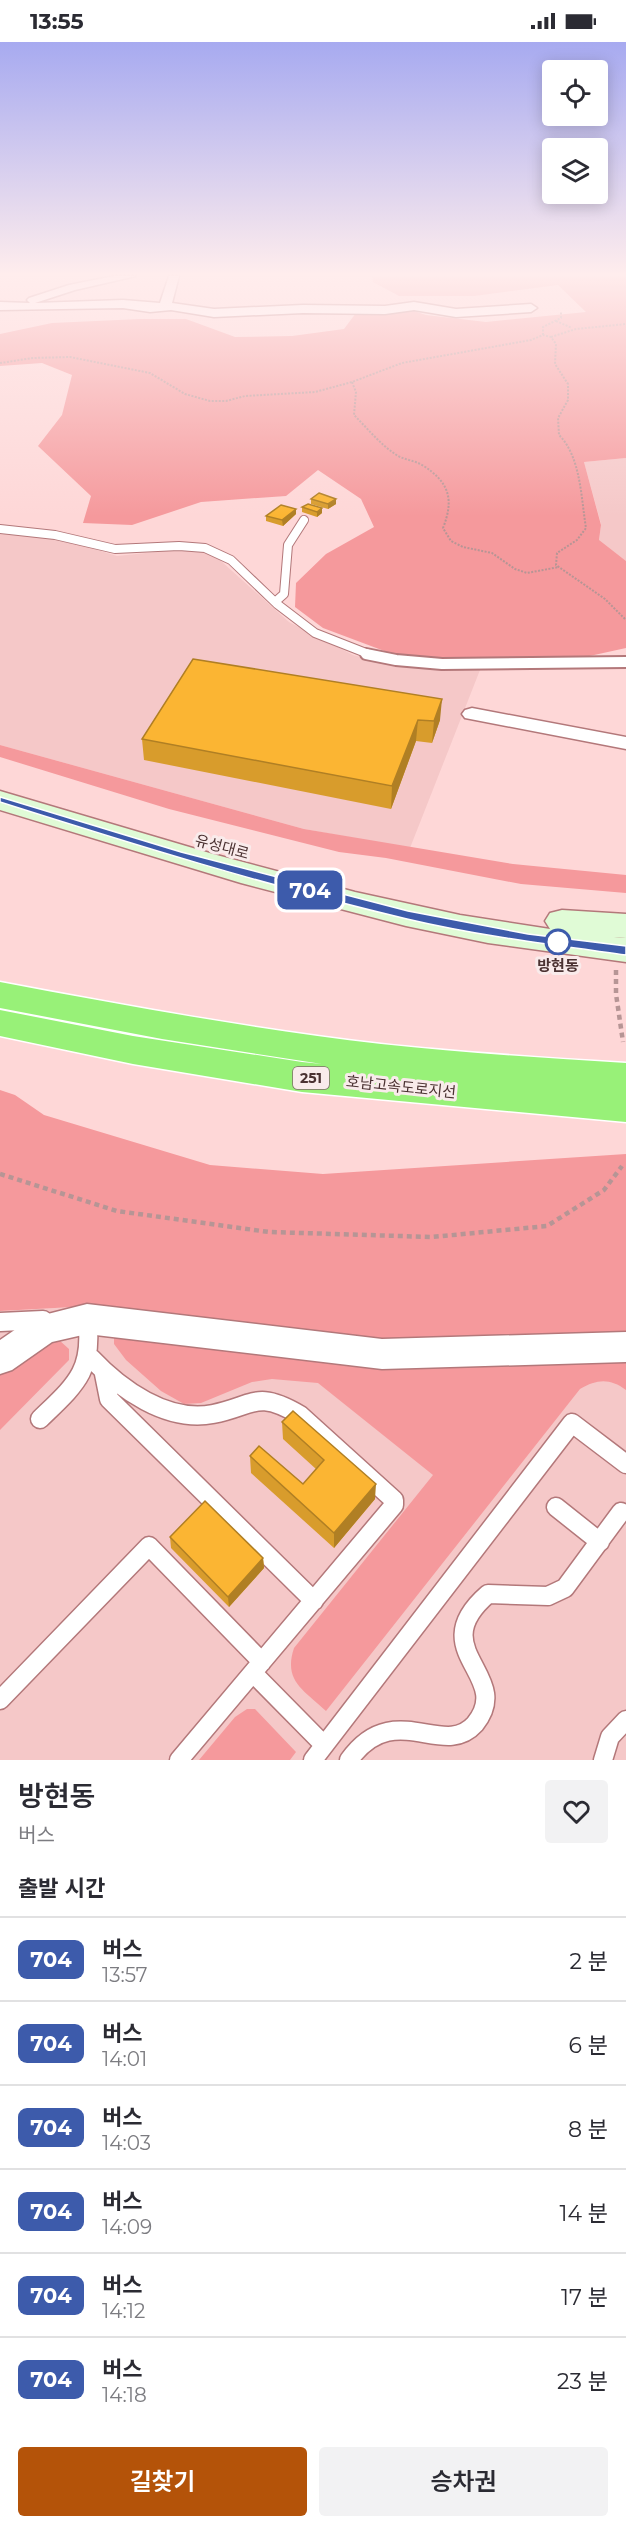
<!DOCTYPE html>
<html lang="ko">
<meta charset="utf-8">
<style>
body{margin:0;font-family:Montserrat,"Noto Sans KR",sans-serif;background:#f2f2f3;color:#2b2b33;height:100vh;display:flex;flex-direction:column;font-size:22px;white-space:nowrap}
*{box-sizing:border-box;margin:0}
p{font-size:20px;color:#7c7c81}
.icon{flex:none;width:33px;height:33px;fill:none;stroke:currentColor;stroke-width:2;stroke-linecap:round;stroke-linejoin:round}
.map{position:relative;height:1718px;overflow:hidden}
.drawer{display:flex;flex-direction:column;background:#fff;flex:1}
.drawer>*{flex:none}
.badge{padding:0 12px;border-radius:9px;font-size:21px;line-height:39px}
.tools{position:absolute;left:542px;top:18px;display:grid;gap:12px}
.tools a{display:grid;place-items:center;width:66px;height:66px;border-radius:6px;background:#fff;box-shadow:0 3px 15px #0003;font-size:30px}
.map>.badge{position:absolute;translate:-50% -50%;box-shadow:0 0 0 3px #fff}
h2{padding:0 18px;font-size:22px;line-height:54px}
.round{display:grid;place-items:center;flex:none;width:63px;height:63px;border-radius:6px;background:#f2f2f3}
.summary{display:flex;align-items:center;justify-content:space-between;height:102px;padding:0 18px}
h1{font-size:28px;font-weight:600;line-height:45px}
.button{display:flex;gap:12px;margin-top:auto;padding:12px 18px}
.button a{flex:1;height:69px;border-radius:6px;background:#b45309;color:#fff;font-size:24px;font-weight:600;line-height:69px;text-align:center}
.button a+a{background:#f2f2f3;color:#2b2b33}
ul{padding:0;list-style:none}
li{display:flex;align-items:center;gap:18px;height:84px;padding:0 18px;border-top:2px solid #e1e1e2}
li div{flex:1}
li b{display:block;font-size:22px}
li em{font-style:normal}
li .badge{min-width:66px;font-weight:700;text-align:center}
.status{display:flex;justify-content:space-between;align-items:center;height:42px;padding:0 30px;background:#fff;direction:ltr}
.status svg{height:16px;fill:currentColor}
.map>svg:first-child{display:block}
.built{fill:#f5c8c8}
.green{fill:#f5999c}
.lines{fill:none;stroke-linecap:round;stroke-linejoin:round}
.service-far2-casing{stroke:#b3787a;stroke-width:10}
.service-far1-casing{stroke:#b3787a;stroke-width:14}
.service-casing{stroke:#b3787a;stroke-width:21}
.minor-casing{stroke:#b3787a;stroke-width:3}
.secondary-casing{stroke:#b3787a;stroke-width:3}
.motorway-casing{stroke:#fff;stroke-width:3}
.path-far1{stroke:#b69595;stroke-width:2;stroke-dasharray:2 1.5;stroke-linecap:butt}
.path{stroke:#b69595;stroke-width:4.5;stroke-dasharray:5 4;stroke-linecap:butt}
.service-far2{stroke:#fff;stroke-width:8}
.service-far1{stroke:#fff;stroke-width:10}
.service{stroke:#fff;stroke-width:18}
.minor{fill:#fff;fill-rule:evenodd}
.secondary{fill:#e0fbd6;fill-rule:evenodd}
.motorway{fill:#98f178;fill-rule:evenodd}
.wall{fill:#d89c2c}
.shaded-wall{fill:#b07f24}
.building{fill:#fbb533;stroke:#b07f24;stroke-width:1.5}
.line{fill:#3d5bab;stroke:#fff;stroke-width:1.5}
.stop-dot{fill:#fff;stroke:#3d5bab;stroke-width:3}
.labels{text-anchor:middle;stroke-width:6;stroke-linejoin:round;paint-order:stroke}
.shield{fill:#f9ebeb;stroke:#7f6a6a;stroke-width:1.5}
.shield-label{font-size:14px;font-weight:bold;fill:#4b3232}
.street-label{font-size:15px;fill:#4b3232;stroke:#f9ebeb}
.stop-label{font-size:15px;font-weight:bold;fill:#4b3232;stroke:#f9ebeb}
</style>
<div class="status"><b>13:55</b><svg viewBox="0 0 49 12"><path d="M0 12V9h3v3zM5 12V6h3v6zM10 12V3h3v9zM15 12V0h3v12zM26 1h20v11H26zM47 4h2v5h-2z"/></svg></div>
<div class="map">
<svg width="626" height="1718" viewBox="0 0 626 1718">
<rect width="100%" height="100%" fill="#fed7d7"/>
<path class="built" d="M626 416V519L599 499 601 482 584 420Z
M0 490 61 497 117 514 175 508 211 510 289 580 353 613 388 622 480 628 410 806 304 787 0 703Z
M91 1264 626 1295V1718H0V1269Z"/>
<path class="green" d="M372 234H626V416L584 420 601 483 599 498 626 519V606L585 615 500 618 403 616 323 586 295 565 296 541 326 512 374 485 361 457 318 428 286 454 201 460 132 483 83 481 91 454 38 404 62 373 72 333 42 321 0 324V292L52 281 140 277H186L235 295 292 294 344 287 356 271 411 268 426 273 486 280 586 270 558 243 474 254H399L373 240Z
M0 703 304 787 513 822 626 833V851L521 842 386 816 339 810 169 767 0 715Z
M0 1048 15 1053 44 1073 210 1123 323 1132 626 1112V1295L381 1297 91 1264 0 1269Z
M114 1290 325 1321 420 1326 626 1320V1348C610 1336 597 1337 580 1347L326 1669C304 1648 283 1639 294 1606L433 1433 318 1341 272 1337 252 1340 201 1361 184 1362 161 1349 126 1318 114 1302Z
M49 1298H59L69 1307V1318L0 1388V1331Z
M247 1667H255L296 1710 290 1718H199L235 1675Z"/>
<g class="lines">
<defs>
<path id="service-far2" d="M0 487 55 493 115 507 179 504 205 506 231 518 277 562 315 591 371 613
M275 560 284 552 288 503 304 478"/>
<path id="service-far1" d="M366 612 396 618 442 622 626 620"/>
<path id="service" d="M0 1280 43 1278
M91 1316C120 1347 167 1381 213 1372 254 1364 256 1347 300 1373L394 1458V1463L179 1718
M104 1332 109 1357 314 1559
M40 1377C75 1343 94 1329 87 1277
M556 1465 600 1500
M253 1631 324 1703
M0 1658 149 1504 262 1620
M313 1718 572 1381 626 1422
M349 1718C394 1655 443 1718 475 1682 515 1633 422 1609 488 1552L548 1554 565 1546 621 1470
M603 1718 610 1695 626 1678"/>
<path id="minor" d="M114 234H136L75 248 35 261 123 258 160 261 169 234H179L172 261 214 267 303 263 385 264 414 260 456 267 531 262 537 266 531 270 456 275 414 268 385 272 303 271 214 275 171 268 150 270 123 266 0 268V260L30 261 27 258 29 256 69 243Z
M472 666 626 695V707L465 676 462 672 465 668Z
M87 1262 382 1297 626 1290V1320L382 1327 87 1292 52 1300 12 1328 0 1332V1298L32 1276Z"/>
<path id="secondary" d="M0 749 213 812 355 850 460 873 550 887 545 879 550 871 562 868 626 872V896L614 895 626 896V920L488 901 406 884 241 841 0 768Z"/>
<path id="motorway" d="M0 940C127 964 253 987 381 1002 463 1011 544 1016 626 1021V1080L302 1050 133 1022 0 994V968L133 994 302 1020 322 1022 162 997 0 966Z"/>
</defs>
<use href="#service-far2" class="service-far2-casing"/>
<use href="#service-far1" class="service-far1-casing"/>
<use href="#service" class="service-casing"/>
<use href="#minor" class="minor-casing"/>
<use href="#secondary" class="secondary-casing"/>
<use href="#motorway" class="motorway-casing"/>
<path class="path-far1" d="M556 279 572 286
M543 293V285L561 276V270
M551 295 576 287 626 282
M0 321 33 316 70 315 150 331 185 352 210 359H226L245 354 315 350 352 340 402 321 531 298 543 293 551 295 556 302 555 322 568 342V358L558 376 559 393C581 415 581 456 586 486L577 498 557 511 556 523 605 557 626 578
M352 340 356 350 354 373C367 386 380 402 395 412 403 418 414 418 422 423 450 440 454 458 443 486L451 499 463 505 492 511 515 527 527 531 559 525"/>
<path class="path" d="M616 928V952L623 1000
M0 1132 117 1169 269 1190 432 1195 547 1184 604 1148 622 1124"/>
<use href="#service-far2" class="service-far2"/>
<use href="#service-far1" class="service-far1"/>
<use href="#service" class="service"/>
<use href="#minor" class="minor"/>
<use href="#secondary" class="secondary"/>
<use href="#motorway" class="motorway"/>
</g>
<path class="wall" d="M311 457H336V462L328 467 311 462Z
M302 465 322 471 317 475 302 470Z
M296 472 283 484 266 479V474Z
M193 617 440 678 432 701 416 699 391 767 144 718 142 697Z
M282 1380 375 1457 334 1506 251 1431 250 1414 303 1442 316 1427 283 1397Z
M170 1495 263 1516 264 1526 229 1565 171 1506Z"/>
<path class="shaded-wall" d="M336 457V462L328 467V462Z
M322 466V471L317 475V470Z
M296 467V472L283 484 282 478Z
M442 657 440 678 432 701 434 679Z
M418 678 416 699 391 767 392 744Z
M376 1442 375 1457 334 1506V1491Z
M263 1516 264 1526 229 1565 228 1555Z"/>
<path class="building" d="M319 451 336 457 328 462 311 457Z
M308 462 322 466 317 470 302 465Z
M281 463 296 467 282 478 266 474Z
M193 617 442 657 434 679 418 678 392 744 142 697Z
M293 1369 376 1442 334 1491 250 1414 259 1404 303 1442 324 1418 282 1380Z
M205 1459 263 1516 228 1555 170 1495Z"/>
<linearGradient id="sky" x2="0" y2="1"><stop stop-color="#a7aaf0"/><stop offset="0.49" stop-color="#ffeded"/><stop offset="1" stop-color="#ffeded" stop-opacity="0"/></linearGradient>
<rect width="626" height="474" fill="url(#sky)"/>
<path class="line" d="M0 755 181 810 408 869 528 892 626 904V913C553 903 479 894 407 877 268 844 132 802 0 760Z"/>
<circle class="stop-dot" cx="558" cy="900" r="12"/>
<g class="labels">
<rect class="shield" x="293" y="1025" width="36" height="22" rx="4.5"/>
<g class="shield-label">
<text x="311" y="1041">251</text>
</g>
<g class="street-label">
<text transform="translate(222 805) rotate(15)" y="5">유성대로</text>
<text transform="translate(401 1045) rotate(6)" y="5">호남고속도로지선</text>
</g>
<g class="stop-label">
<text x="558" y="929">방현동</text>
</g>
</g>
</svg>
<div class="tools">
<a><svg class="icon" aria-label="locate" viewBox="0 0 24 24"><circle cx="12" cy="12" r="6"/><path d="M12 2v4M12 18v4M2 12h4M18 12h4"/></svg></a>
<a><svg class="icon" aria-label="layers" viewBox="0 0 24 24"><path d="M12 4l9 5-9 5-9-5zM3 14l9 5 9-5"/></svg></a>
</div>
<b class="badge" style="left:310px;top:848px;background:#3d5bab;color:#fff">704</b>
</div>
<section class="drawer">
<div class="summary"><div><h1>방현동</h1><p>버스</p></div><a class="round"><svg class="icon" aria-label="heart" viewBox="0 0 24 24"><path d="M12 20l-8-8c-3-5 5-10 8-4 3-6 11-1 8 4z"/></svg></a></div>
<h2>출발 시간</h2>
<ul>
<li><span class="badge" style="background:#3d5bab;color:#fff">704</span><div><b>버스</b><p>13:57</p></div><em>2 분</em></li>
<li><span class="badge" style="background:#3d5bab;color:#fff">704</span><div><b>버스</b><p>14:01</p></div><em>6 분</em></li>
<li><span class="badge" style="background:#3d5bab;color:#fff">704</span><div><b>버스</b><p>14:03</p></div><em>8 분</em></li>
<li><span class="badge" style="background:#3d5bab;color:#fff">704</span><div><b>버스</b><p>14:09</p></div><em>14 분</em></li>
<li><span class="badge" style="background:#3d5bab;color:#fff">704</span><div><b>버스</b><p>14:12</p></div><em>17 분</em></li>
<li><span class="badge" style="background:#3d5bab;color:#fff">704</span><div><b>버스</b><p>14:18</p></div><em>23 분</em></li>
</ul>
<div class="button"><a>길찾기</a><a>승차권</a></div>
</section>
